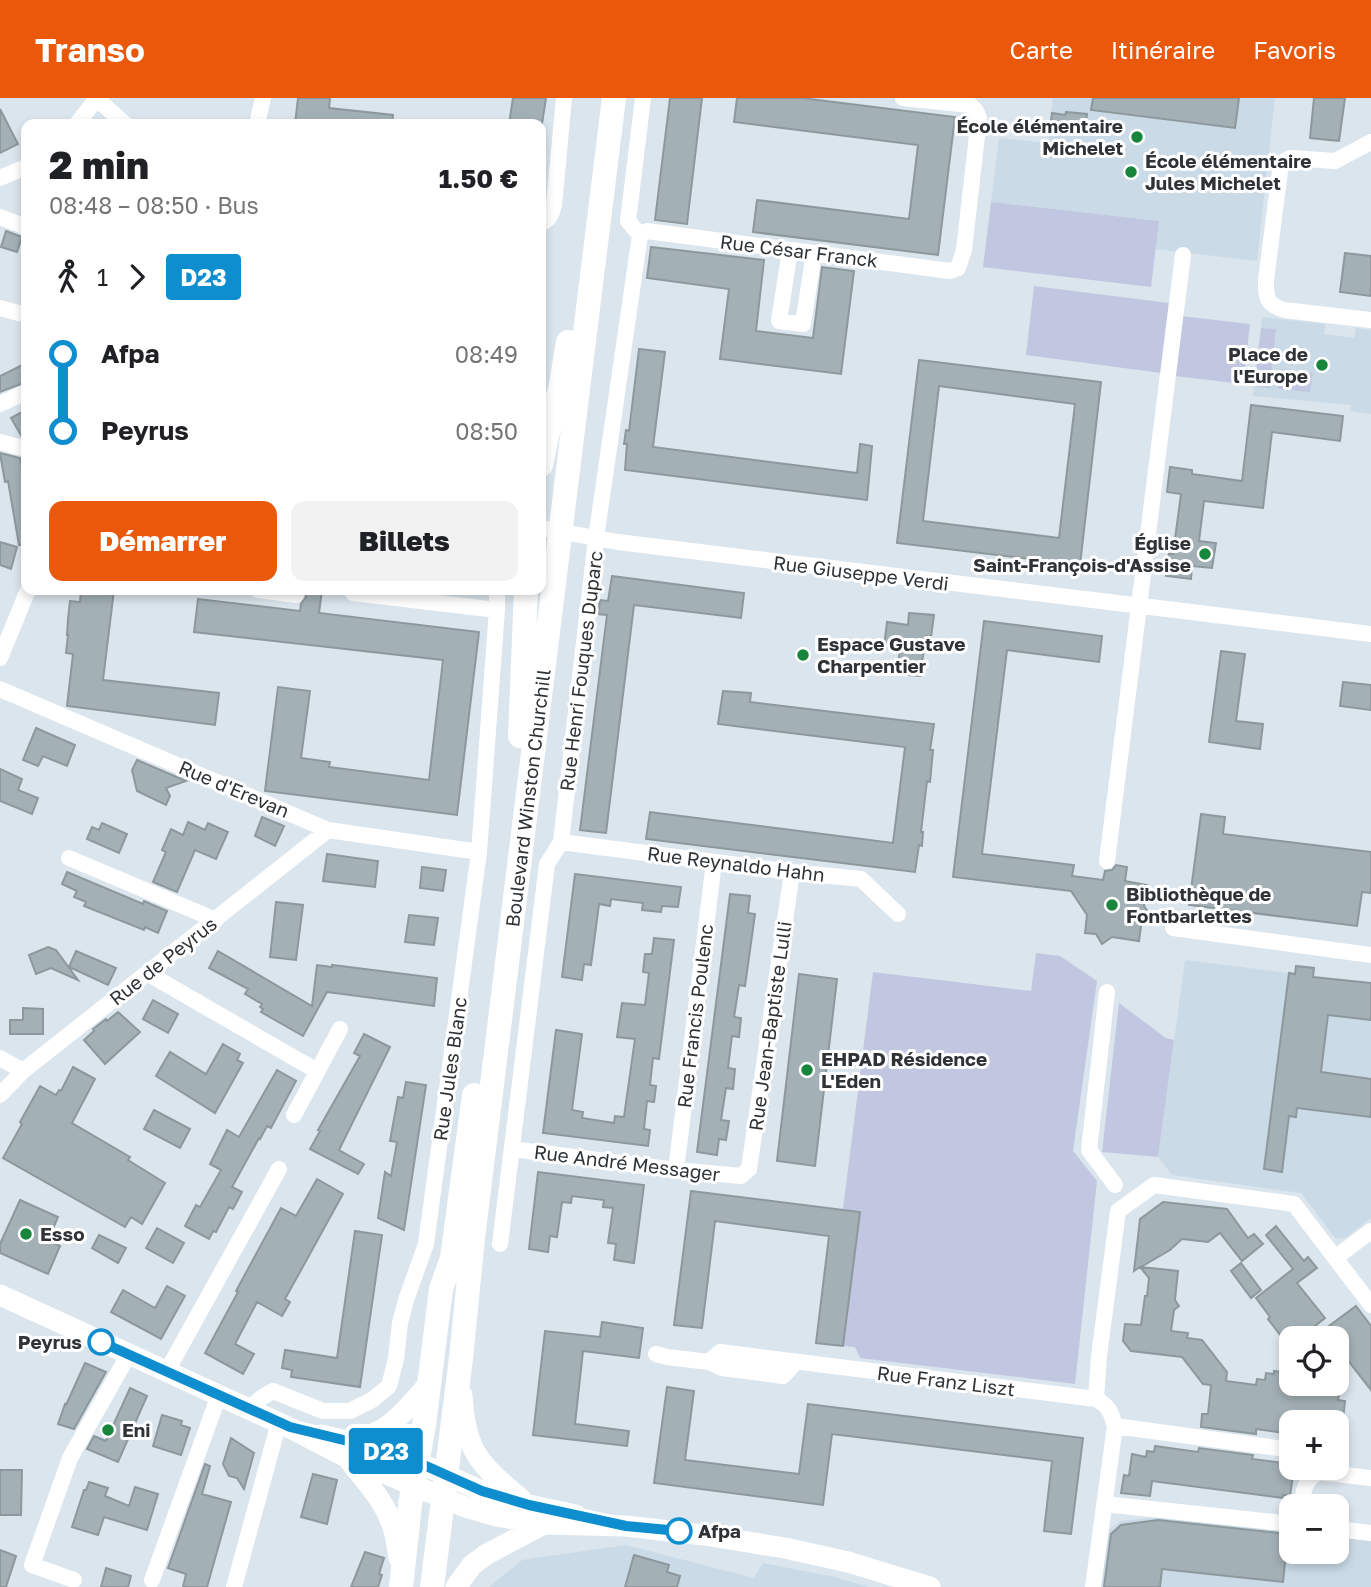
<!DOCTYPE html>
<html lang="fr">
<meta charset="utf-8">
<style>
body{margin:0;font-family:"Golos Text",sans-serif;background:#f2f2f2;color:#202124;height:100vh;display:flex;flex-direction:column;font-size:26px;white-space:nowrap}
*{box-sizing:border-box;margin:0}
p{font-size:23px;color:#757577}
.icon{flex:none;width:38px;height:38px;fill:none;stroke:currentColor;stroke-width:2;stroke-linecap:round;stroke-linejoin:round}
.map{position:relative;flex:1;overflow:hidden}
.panel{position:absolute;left:21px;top:21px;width:525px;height:476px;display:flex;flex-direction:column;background:#fff;border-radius:14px;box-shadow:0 4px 10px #0003}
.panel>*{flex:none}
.badge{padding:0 14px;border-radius:5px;font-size:24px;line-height:46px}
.controls{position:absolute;left:1279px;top:1228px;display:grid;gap:14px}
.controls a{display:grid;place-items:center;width:70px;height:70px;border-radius:14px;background:#fff;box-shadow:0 4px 10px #0003;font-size:35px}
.map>.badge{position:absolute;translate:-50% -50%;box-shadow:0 0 0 4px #fff}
.legs{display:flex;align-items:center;gap:10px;height:77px;padding:0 28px;font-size:23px}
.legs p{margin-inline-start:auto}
.summary{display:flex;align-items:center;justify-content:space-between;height:119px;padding:0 28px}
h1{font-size:38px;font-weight:800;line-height:52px}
.button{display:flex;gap:14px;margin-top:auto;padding:14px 28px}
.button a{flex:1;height:80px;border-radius:14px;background:#ea580c;color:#fff;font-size:28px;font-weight:800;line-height:80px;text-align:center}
.button a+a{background:#f2f2f2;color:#202124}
ul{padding:0 28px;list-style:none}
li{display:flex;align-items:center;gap:24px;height:77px;font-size:26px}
li i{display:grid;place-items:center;width:10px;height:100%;margin:0 9px;background:currentColor}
li i::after{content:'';width:18px;height:18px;margin:-9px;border:5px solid;border-radius:50%;background:#fff}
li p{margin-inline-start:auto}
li:first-child i{background:linear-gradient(#0000 50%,currentColor 0)}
li:last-child i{background:linear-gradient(currentColor 50%,#0000 0)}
header{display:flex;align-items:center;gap:42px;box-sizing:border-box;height:98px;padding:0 35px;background:#ea580c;color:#fff}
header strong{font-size:33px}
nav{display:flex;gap:38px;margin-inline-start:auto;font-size:24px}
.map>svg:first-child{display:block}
.built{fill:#cadbe7}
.green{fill:#c1c7e0}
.building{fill:#a3b0b5;stroke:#8c989c;stroke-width:2;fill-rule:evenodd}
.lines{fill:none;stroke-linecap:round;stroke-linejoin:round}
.street{stroke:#fff;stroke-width:16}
.secondary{stroke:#fff;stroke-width:21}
.primary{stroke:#fff;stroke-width:24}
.line-1-casing{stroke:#fff;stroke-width:16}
.line-1{stroke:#0e8ece;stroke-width:10}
.poi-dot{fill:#17853c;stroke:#fff;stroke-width:2.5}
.stop-1-dot{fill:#fff;stroke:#0e8ece;stroke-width:3.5}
.labels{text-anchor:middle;stroke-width:6;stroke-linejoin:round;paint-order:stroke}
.poi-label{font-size:19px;font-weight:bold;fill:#2f3336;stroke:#fff;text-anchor:start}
.street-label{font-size:19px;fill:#2f3336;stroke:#fff}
.stop-label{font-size:19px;font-weight:bold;fill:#2f3336;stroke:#fff;text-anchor:end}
</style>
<header>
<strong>Transo</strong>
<nav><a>Carte</a><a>Itinéraire</a><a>Favoris</a></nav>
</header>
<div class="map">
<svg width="1371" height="1489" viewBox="0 0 1371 1489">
<rect width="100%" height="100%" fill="#dbe5ed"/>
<path class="built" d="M1053 0H1275L1257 163 1155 151 1158 123 991 104 999 40 1048 45Z
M1262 219 1325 226 1324 236 1354 240 1356 230 1371 232V316L1350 313 1351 307 1253 298 1254 288 1270 289 1276 232 1261 230Z
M1185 862 1295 876 1296 868 1314 870V879L1371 885V1120L1345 1140H1335L1301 1095 1172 1077 1158 1059Z
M1170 1418 1291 1433 1292 1454H1337V1439L1371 1443V1489H1101L1108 1433 1120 1423Z
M626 1447 754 1480 763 1465 835 1479 869 1489H489L522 1462Z"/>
<path class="green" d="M991 104 1159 123 1151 189 983 169Z
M1034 188 1169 205 1161 275 1026 257Z
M1181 218 1250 226 1243 286 1174 278Z
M1261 230 1276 231 1270 290 1254 288Z
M1280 271 1313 275 1310 294 1278 291Z
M1036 855 1060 858 1097 883 1073 1053 1097 1083 1075 1286 860 1260 855 1249 843 1248 859 1114 843 1111 873 874 1031 893Z
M1119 905 1166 940 1174 942 1158 1059 1102 1054Z"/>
<path class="building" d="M298 0H330L329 10 393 17 392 26H295Z
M513 0H546L542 26H509Z
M670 0H702L687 126 655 122Z
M737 0H802L955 19 938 157 753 134 757 102 909 121 918 47 734 24Z
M1093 0H1239L1235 30 1091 12Z
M1314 0H1345L1339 43 1310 40Z
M0 11 18 46 0 55Z
M1066 14 1087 16 1085 30 1070 27V33L1050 31 1052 15 1065 17Z
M6 133 22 139 17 154 1 149Z
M651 149 764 162 756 233 813 240 822 169 854 173 841 276 720 261 729 191 647 180Z
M1345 155 1371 158V198L1340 194Z
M639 251 665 254 653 349 857 375 860 346 872 348 867 402 625 372 627 346H624L626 332 629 333Z
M919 262 1101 284 1080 467 897 445ZM939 288 1075 306 1059 440 923 423Z
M26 265V284L0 294V278Z
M1251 307 1343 318 1340 343 1272 334 1263 410 1204 403 1199 443 1216 445 1212 470 1192 468 1191 481 1166 478 1169 455 1173 456 1181 396 1167 394 1170 369 1192 372V376L1242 383Z
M26 312V340L22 339 11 320Z
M0 355 20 360 21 366H24L26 379V447H19L8 383 5 384Z
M0 444 17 449 11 471 0 467Z
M612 478 744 495 741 520 634 507 606 735 580 732 607 517 598 516 600 502 608 503Z
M81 492H114L103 582 219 595 215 627 67 608 73 556 66 555 68 537H67L68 521 70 503 80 504Z
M305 492H322L319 515 479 534 457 717 265 693 278 589 310 593 301 660 330 664 329 669 429 682 443 562 194 534 198 501 300 513 301 506 306 499Z
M909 515 934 517 931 539 926 538 920 578 897 576 900 551 884 549 887 524 908 527Z
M984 523 1102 538 1099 564 1007 552 982 756 1074 767 1072 778 1103 782 1105 773 1112 772 1116 767 1127 769 1125 783 1147 787 1144 808 1152 820 1141 828 1139 843 1112 839 1102 846 1096 836 1085 835 1087 817 1071 793 953 779Z
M1221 553 1245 556 1236 623 1263 626 1260 651 1209 644Z
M1343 584 1371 587V612L1340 608Z
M723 593 751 595 750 604 934 626 930 652H933L930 684 927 683 921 734H923L922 748 919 747 915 774 646 741 650 714 893 745 905 649 718 626Z
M36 630 75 647 67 668 43 658 38 668 23 662Z
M137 662 186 683 166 690 170 698 166 707 137 693 132 672Z
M0 671 22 681 18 692 38 700 32 716 0 703Z
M1201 716 1225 719 1223 736 1371 754V795L1362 794 1357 828 1189 807Z
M262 719 284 728 275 748 255 738Z
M188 724 205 732 208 725 228 734 216 761 195 752 177 794 153 784 166 754 162 752 171 731 183 737Z
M102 725 127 736 119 755 87 741 92 729 99 732Z
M327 756 378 763 375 789 323 783Z
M422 769 446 772 443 793 420 790Z
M67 774 143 806 144 803 167 813 158 835 145 829 144 832 84 808 86 804 74 799 77 793 62 786Z
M575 776 681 789 678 809 662 808 661 814 642 812 643 805 611 801 610 808 599 806 591 867 584 866 582 882 562 879Z
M730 796 750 798 748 815 755 816 745 888 739 887 734 919 741 920 739 939 732 938 728 970 735 971 733 991 726 990 721 1022 729 1023 726 1042 719 1041 717 1057 697 1054Z
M276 804 303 807 296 862 270 859Z
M409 817 438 820 434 847 405 844Z
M654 840 674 842 659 961 653 960 650 987 656 988 654 1004 647 1003 644 1031 650 1032 648 1048 543 1035 556 932 582 936 572 1012 583 1014 582 1020 614 1025 615 1018 624 1019 635 941 617 939 622 905 645 907 649 875 643 874 645 856H652Z
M48 849 56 852 78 882 51 870 36 876 29 857Z
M76 853 116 870 108 887 69 869Z
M218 853 312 908 317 867 332 869V867L437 880 434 908 327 894 303 938 261 914 263 911 260 909 262 906 245 896 248 891 209 870Z
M1296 868 1314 870 1313 879 1371 885V922L1328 917 1321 974 1371 981V1019L1297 1010 1296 1019 1289 1018 1282 1074 1264 1071 1289 875 1295 876Z
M799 876 837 881 815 1068 777 1063Z
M153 902 178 916 168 935 143 921Z
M23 910 43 911V936H10V922H23Z
M118 914 140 934 105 966 84 942 94 933 93 931 106 921 107 923Z
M364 936 390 949 339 1052 364 1066 358 1076 310 1051 320 1033 318 1032 360 958 354 955Z
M223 946 240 956 237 962 243 965 215 1015 156 978 170 954 206 976Z
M73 969 95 981 72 1025 130 1059 128 1062 165 1085 142 1126 131 1119 125 1129 3 1060 22 1026 20 1024 40 988 56 997 59 992 61 993Z
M277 972 296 983 271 1030 267 1028 260 1041 259 1040 232 1089 242 1094 233 1111 229 1109 216 1134 213 1133 209 1141 185 1128 196 1107 200 1109 221 1072 210 1066 227 1032 239 1039Z
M406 984 426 987 404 1132 378 1120 385 1074 391 1078 397 1044 390 1043 398 999 403 1000Z
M154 1012 190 1031 180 1050 144 1031Z
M538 1074 644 1087 634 1165 614 1162 616 1146 608 1145 613 1110 603 1109 604 1102 572 1098 571 1105 562 1104 557 1139 550 1138 548 1154 529 1151Z
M317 1081 343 1096 285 1201 290 1204 282 1218 257 1204 235 1246 254 1256 243 1276 205 1255 238 1194 236 1193 281 1110 296 1118Z
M691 1093 860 1114 843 1248 816 1245 829 1138 715 1123 702 1230 674 1227Z
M20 1102 58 1119 48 1142 60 1148 48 1176 0 1155V1146Z
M1163 1104 1227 1111 1248 1140 1254 1136 1263 1146 1242 1163 1220 1135 1208 1144 1182 1141 1170 1152 1141 1169 1178 1173 1175 1202 1179 1208 1174 1212 1171 1233 1188 1235 1187 1240 1202 1242 1227 1274 1226 1283 1256 1287 1257 1281 1265 1282 1266 1275 1274 1276V1273L1289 1275 1288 1281H1292V1286H1325L1317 1292 1339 1296 1338 1302 1345 1303 1343 1321 1292 1314V1336L1256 1331V1336L1201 1329 1202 1316H1208L1211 1287 1203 1286 1182 1259 1131 1253 1123 1243 1125 1226 1141 1227 1145 1198H1147L1149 1180 1140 1169 1134 1173 1140 1121Z
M1276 1128 1304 1163 1308 1159 1317 1170 1297 1185 1325 1220 1301 1239 1293 1229 1281 1238 1268 1221 1270 1219 1256 1200 1293 1171 1266 1137Z
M157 1130 184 1145 173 1165 146 1150Z
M355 1133 382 1137 360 1289 291 1279 292 1272 282 1270 285 1252 337 1260Z
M99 1137 126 1150 118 1165 92 1150Z
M1241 1165 1261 1192 1251 1200 1231 1173Z
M167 1188 185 1198 161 1241 111 1214 123 1192 155 1210Z
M1356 1208 1371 1228V1292L1343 1256 1347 1253 1329 1228Z
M602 1224 643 1230 639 1260 583 1253 575 1326 629 1333 627 1348 533 1337 545 1233 600 1239Z
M85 1265 106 1274 74 1331 58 1326 65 1306 66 1307Z
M667 1289 694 1293 685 1362 799 1376 808 1306 1083 1340 1071 1436 1044 1433 1052 1363 832 1336 823 1407 654 1385Z
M130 1290 147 1298 118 1364 87 1351 94 1338 106 1343Z
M162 1317 182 1323 181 1327 190 1330 181 1357 153 1348Z
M231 1340 254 1355 244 1391 237 1380 229 1378 223 1366Z
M1155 1348 1198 1354 1199 1350 1253 1357 1252 1361 1292 1366V1370H1294L1290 1398 1283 1397V1400L1152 1383 1150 1398 1121 1395 1124 1377 1129 1378 1132 1356 1146 1359 1147 1353 1154 1354Z
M205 1366 210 1368 202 1396 231 1404 207 1489H183L186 1476 168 1470Z
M0 1372H22L21 1417H0Z
M313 1376 337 1382 327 1426 301 1419Z
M89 1384 108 1390 105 1398 129 1408 135 1389 158 1396 147 1432 104 1419 98 1437 72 1429 84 1392H86Z
M1158 1422 1288 1436 1283 1484 1162 1471 1160 1489H1104L1111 1436 1121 1427Z
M0 1452 16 1458 6 1489H0Z
M365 1454 384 1460 379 1476 382 1477 378 1489H351Z
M634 1457 669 1467 667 1474 680 1478 677 1489H625Z
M106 1470 131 1478 128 1489H101Z"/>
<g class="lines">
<path class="street" d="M96 0 125 26
M77 26 97 0
M257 26 263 0
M1371 44 1335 63 1290 60 1281 65 1266 182C1266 200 1266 206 1284 212L1371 222
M0 80 26 69
M0 119 26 129
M541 125C550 122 552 115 554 107L564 0
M640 137 647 133 950 173 958 170 964 152 979 20 976 13 970 7 903 0
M640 137 628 123 643 0
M790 152 779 223 803 226 814 155
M0 210 26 217
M0 306 26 294
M0 344 26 351
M541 430 618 444 1371 536
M258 492 296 497
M353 495 497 512
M0 560 28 492
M0 591 328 732 479 754
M561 744 792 774 861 781 898 816
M69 760 216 822
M1107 763 1183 157
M1173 830 1371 857
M147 875 317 973
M1107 894 1089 1052 1115 1087
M0 960 23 973
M0 997 23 973 328 732
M294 1017 340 931
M512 1051 676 1072 741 1078 749 1071 792 774
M676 1072 714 764
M500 1146 547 766 561 744 596 440 640 137
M1335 1160 1371 1133
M656 1256 667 1259 709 1264 722 1270 783 1278 796 1264
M709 1264 720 1254 1096 1301C1109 1308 1111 1314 1115 1328L1093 1489
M167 1273 279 1071
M1096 1301 1099 1258 1118 1113 1154 1087 1294 1106 1371 1207
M248 1311 261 1300 273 1293 323 1313H350L372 1302 389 1288 396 1261 400 1225 406 1202 426 1146 479 754 497 512V492
M1115 1328 1292 1352
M1318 1374 1371 1380
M1104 1406 1292 1426
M1301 1409C1304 1392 1303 1384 1318 1374
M1337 1431 1371 1435
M74 1482 32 1467 70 1360 129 1256
M152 1482 219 1297
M234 1489 279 1324"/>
<path class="secondary" d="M0 1197 290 1330 346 1359 465 1409 496 1418 544 1426 626 1428 704 1437 785 1450 848 1464 930 1489
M462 1297C465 1353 479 1366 521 1401
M321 1337 397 1355 482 1393 529 1407 576 1417
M351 1343C391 1335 403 1314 429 1286
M350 1363C367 1385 387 1405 394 1433 397 1442 397 1451 399 1460
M456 1489 472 1467 487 1456 544 1426"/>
<path class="primary" d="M541 367 552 315 560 292 568 244
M520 638 526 492
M401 1489 410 1407 424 1327 441 1191 452 1160 474 997
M432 1489 461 1260 473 1140 614 0"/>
</g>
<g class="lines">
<defs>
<path id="line-1" d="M101 1244 290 1329 397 1355 482 1393 529 1407 626 1428 679 1433"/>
</defs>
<use href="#line-1" class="line-1-casing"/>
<use href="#line-1" class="line-1"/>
</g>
<g class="poi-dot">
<circle cx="1137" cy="39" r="7"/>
<circle cx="1131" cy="74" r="7"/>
<circle cx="1322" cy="267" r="7"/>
<circle cx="1205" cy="456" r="7"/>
<circle cx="803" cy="557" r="7"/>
<circle cx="1112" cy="807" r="7"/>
<circle cx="807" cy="972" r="7"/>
<circle cx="26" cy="1136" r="7"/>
<circle cx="108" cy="1332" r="7"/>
</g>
<g class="stop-1-dot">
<circle cx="101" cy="1244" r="12"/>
<circle cx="679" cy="1433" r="12"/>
</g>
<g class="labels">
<g class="poi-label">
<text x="1123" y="35" text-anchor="end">École élémentaire<tspan x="1123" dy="22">Michelet</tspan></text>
<text x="1145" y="70">École élémentaire<tspan x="1145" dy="22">Jules Michelet</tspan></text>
<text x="1308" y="263" text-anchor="end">Place de<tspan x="1308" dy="22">l'Europe</tspan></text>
<text x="1191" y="452" text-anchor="end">Église<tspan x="1191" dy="22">Saint-François-d'Assise</tspan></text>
<text x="817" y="553">Espace Gustave<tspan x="817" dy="22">Charpentier</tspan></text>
<text x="1126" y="803">Bibliothèque de<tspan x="1126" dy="22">Fontbarlettes</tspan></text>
<text x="821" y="968">EHPAD Résidence<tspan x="821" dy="22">L'Eden</tspan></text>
<text x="40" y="1143">Esso</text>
<text x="122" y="1339">Eni</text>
</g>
<g class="street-label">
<text transform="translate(799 153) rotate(7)" y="7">Rue César Franck</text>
<text transform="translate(861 475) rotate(7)" y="7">Rue Giuseppe Verdi</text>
<text transform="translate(581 573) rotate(-83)" y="7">Rue Henri Fouques Duparc</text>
<text transform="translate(234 691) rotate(23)" y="7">Rue d'Erevan</text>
<text transform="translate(528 700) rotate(-83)" y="7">Boulevard Winston Churchill</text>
<text transform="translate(736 766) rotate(7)" y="7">Rue Reynaldo Hahn</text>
<text transform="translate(163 863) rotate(-38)" y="7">Rue de Peyrus</text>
<text transform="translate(695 918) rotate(-83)" y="7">Rue Francis Poulenc</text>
<text transform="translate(770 928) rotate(-82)" y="7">Rue Jean-Baptiste Lulli</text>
<text transform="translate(450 971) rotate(-82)" y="7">Rue Jules Blanc</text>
<text transform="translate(627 1065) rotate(7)" y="7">Rue André Messager</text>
<text transform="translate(946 1283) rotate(7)" y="7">Rue Franz Liszt</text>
</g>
<g class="stop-label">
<text x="82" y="1251">Peyrus</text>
<text x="698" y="1440" text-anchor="start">Afpa</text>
</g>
</g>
</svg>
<div class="controls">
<a><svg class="icon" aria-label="locate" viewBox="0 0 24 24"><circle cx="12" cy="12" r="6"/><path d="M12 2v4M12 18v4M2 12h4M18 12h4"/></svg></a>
<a>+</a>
<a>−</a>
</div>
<b class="badge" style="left:386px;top:1353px;background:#0e8ece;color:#fff">D23</b>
<section class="panel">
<div class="summary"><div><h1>2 min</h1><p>08:48 – 08:50 · Bus</p></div><b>1.50 €</b></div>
<div class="legs"><svg class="icon" aria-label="walk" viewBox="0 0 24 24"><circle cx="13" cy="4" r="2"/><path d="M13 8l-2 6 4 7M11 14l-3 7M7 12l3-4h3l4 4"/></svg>1<svg class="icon" aria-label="forward" viewBox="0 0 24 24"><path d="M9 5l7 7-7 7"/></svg><b class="badge" style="background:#0e8ece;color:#fff">D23</b></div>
<ul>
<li><i style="color:#0e8ece"></i><b>Afpa</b><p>08:49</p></li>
<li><i style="color:#0e8ece"></i><b>Peyrus</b><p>08:50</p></li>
</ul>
<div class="button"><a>Démarrer</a><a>Billets</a></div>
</section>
</div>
